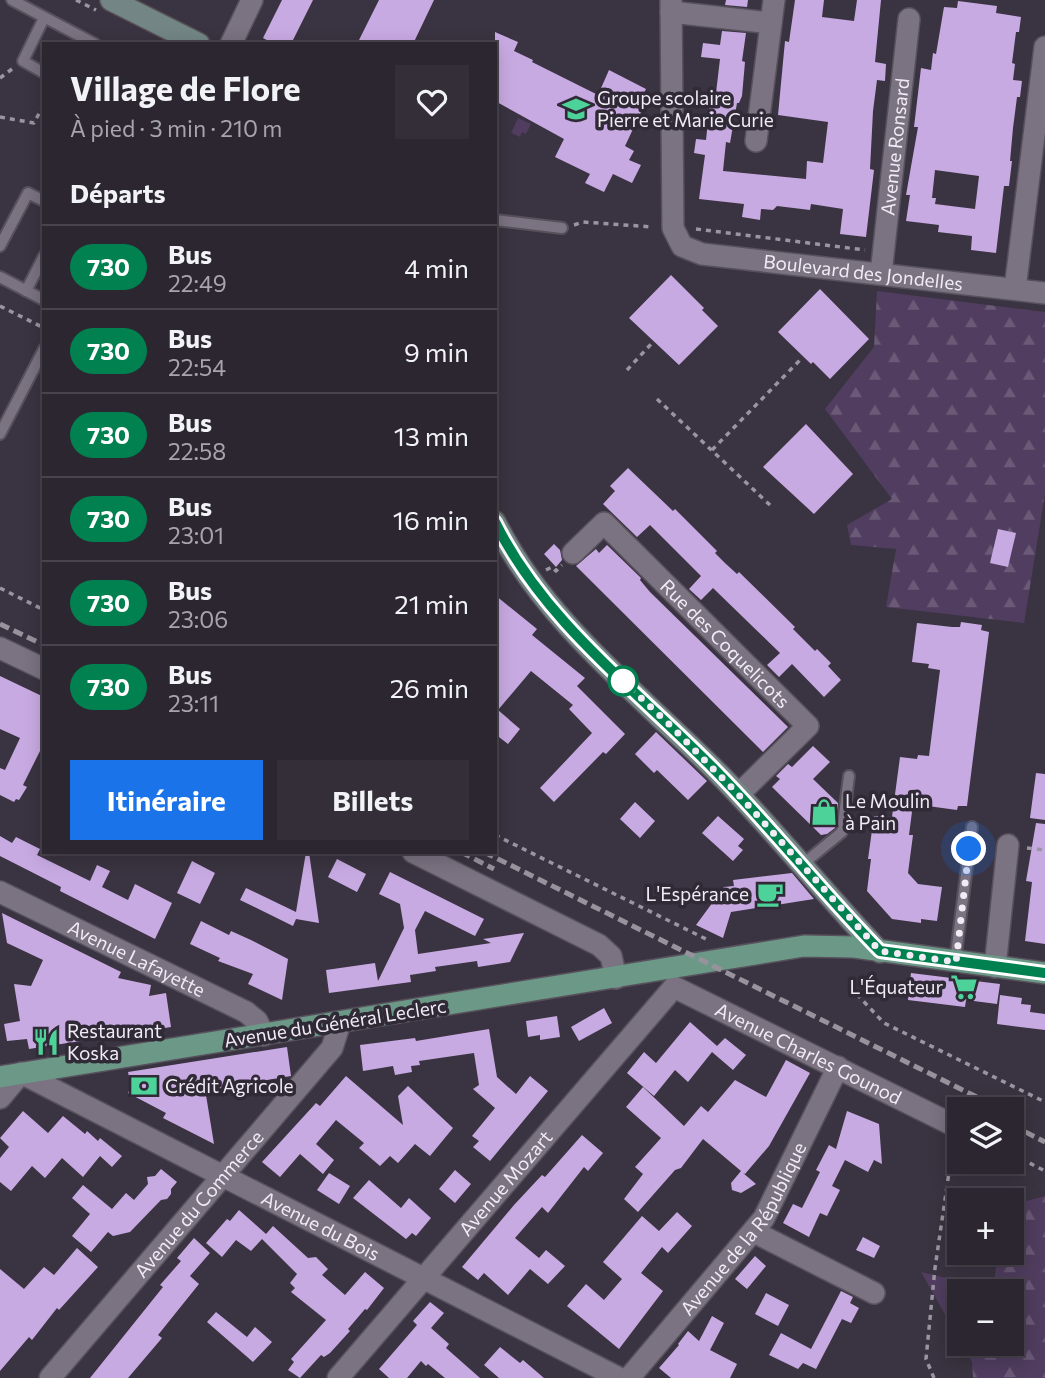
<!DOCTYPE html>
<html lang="fr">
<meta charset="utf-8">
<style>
body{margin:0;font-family:Commissioner,sans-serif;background:#342e39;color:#f1f3f6;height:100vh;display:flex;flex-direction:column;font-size:26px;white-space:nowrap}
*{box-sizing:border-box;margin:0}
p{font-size:23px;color:#a6a5ab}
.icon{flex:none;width:38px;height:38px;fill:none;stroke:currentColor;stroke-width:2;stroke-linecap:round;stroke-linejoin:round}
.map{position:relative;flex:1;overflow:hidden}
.details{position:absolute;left:42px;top:42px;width:455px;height:812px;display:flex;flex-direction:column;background:#2c2631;border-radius:0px;box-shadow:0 4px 18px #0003,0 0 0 2px #48434d}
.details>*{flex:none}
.badge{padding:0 14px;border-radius:23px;font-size:24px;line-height:46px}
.controls{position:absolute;left:947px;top:1097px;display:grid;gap:14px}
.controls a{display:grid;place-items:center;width:77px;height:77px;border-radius:0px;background:#2c2631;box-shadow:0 4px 18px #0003,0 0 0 2px #48434d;font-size:35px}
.you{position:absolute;width:35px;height:35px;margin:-18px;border:5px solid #fff;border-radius:50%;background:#1a73e8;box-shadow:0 0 0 10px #1a73e833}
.map>.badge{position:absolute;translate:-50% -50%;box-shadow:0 0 0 4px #fff}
h2{padding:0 28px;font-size:26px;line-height:63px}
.round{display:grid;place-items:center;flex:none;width:74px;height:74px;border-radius:0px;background:#342e39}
.overview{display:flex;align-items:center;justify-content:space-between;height:119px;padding:0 28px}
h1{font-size:33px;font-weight:700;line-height:52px}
.action{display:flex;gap:14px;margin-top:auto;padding:14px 28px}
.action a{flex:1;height:80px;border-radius:0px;background:#1a73e8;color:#fff;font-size:28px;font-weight:700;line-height:80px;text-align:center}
.action a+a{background:#342e39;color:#f1f3f6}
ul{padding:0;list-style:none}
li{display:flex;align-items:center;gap:21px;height:84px;padding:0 28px;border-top:2px solid #48434d}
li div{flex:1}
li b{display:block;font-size:26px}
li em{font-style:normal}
li .badge{min-width:77px;font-weight:700;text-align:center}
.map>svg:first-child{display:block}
.forest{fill:url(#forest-firs)}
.park{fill:#503d5f}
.building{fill:#c8aae2;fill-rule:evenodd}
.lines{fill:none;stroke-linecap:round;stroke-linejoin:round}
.lane-casing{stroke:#57515c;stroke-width:14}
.street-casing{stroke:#57515c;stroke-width:24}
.secondary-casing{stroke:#57515c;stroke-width:24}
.primary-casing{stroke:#57515c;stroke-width:24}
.path{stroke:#9b95a1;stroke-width:3.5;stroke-dasharray:5 5;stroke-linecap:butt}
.lane{stroke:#7b7282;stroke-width:10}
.street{stroke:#7b7282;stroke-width:21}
.secondary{stroke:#738585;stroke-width:21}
.primary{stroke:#6b9887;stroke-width:21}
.rail{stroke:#98929d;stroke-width:5;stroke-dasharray:10 5;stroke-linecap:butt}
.line-casing{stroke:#fff;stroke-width:16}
.line{stroke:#00814f;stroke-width:10}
.walk{stroke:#f0ebf4;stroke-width:7;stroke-dasharray:0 12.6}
.stop-dot{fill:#fff;stroke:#00814f;stroke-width:3.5}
.labels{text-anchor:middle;stroke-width:7;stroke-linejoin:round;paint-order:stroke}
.poi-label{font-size:19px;fill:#f0ebf4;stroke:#302936;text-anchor:start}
.street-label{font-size:19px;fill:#f0ebf4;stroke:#302936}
</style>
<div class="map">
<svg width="1045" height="1378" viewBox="0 0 1045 1378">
<defs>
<pattern id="forest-firs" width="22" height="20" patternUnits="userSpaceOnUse" patternTransform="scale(1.75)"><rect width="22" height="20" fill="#503d5f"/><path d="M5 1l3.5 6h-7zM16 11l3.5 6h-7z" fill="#6a5977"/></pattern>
</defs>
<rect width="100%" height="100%" fill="#3a3341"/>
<path class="forest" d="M877 291 1045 312V494L1024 623 886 607 896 549 851 545 847 525 892 499 825 409 874 347Z
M1045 1196V1378H973L972 1362 962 1344H1012V1292H959V1339L921 1272 993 1289 998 1253H1012V1205Z"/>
<path class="park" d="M518 118 531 124 526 134 522 132 520 137 511 133Z"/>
<path class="building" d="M282 0H313L291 44H274L263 38Z
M379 0H434L413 44H357Z
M726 0H748L747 7 725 5Z
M795 0H824L822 17 854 21 857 0H881L875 62 886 64 885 81 877 80 873 111 870 169 874 170 866 237 840 234 843 209 811 204 810 210 777 206 773 210 761 209 760 220 742 217 744 204 699 199 705 155 694 153 696 139 706 140 711 93H716L720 59 701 57 703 43 720 45 722 31 746 33 742 61 745 62 742 96 739 103H737L730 143 726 142 723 171 806 179 807 161 823 163 828 122 778 115 785 41 789 42Z
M958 1 997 6 996 13 1021 17 1019 32H1016L1012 63 1015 64 1013 80 1022 81 1020 97H1017L1013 128 1010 161H1012L1009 186H1004L996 253 971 250 972 236 938 232 939 225 906 221 910 195H906L918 127H914L921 68 931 70 933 53 936 54 944 7 957 8ZM935 170 979 176 975 209 935 204 936 198H932Z
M495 32 518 42 514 51 533 60 532 62 598 95 609 70 646 89 637 107 642 110 625 146 634 151 629 160 641 165 632 183 613 174 604 192 585 183 590 174 555 157 564 139 495 101Z
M671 275 704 308 702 310 718 326 679 365 629 318Z
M820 289 869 339 830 379 813 362 811 364 778 332Z
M806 424 853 474 814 514 763 467Z
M628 468 673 511 675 509 717 551 715 553 726 564 737 574 739 572 795 627 793 629 815 651 817 649 831 663 828 666 841 680 824 697 792 664 779 677 767 665 780 653 713 588 701 600 689 589 701 576 650 525 637 537 603 504 615 491 610 486Z
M998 529 1016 533 1008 567 990 563Z
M554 544 560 550 562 560 556 567 544 554Z
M607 545 641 578 640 580 650 592 788 727 763 752 576 566 596 549 599 553Z
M495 595 537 629 532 635 585 678 577 686 625 734 606 754 603 752 554 802 540 788 592 733 569 709 573 705 531 671 498 710 520 729 508 744 495 734Z
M961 622 982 625 981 630 989 632 967 806H958L957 810 913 804 909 835H913L908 873 918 884 942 887 937 921 921 919V923L892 919 867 891 871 859H868L874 816 892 817 900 757 917 759 918 755 929 756 940 670 928 668 929 664 912 662 917 623 952 627H960Z
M0 676 44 697V743L23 785 27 787 19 800 16 799 14 802 0 795V768L5 770 20 738 0 729Z
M656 732 707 781 688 800 657 770 654 773 635 754Z
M813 746 830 762 813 779 838 803 835 828 827 834 821 835 772 787 780 779 776 776 788 764 792 767Z
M1036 773 1045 774V820L1030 818Z
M635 802 655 821 640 838 620 819Z
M718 816 744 839 738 846 743 850 733 861 702 833Z
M1036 823 1045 824V944L1025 941 1032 882 1026 881Z
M0 836 12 843 16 837 40 849 37 855 90 881 97 865 110 871 102 887 128 900 135 884 172 903 155 939 60 891 61 887 0 856Z
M306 852H309L319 923 296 919 293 926 240 900 246 888 296 912Z
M337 859 366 874 357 892 328 877Z
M192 861 215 873 200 904 177 893Z
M390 872 484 919 475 936 425 911 415 930 418 954 491 943 483 939 524 933 510 962 478 967 477 961 435 967 436 971 410 975 411 982 329 993 326 970 375 963 378 981 404 928 400 904 379 894Z
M792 873 814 899 731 912 723 938 696 925 724 887 734 886 733 880Z
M2 913 121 972 118 978 151 985 149 996 166 993 171 1027 29 1049 27 1039 7 1041 4 1024 20 1021 14 984 31 986 43 960 7 943Z
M201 921 229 935 231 931 251 940 288 959 282 1000 248 984 253 974 218 961 220 958 190 944Z
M911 973 1000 984 997 1004 966 1000 965 1007 908 1000Z
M1000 995 1022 998 1021 1004 1031 1005 1030 1012 1045 1014V1030L997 1024Z
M604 1008 612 1023 579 1041 571 1027Z
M557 1016 560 1037 540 1040V1035L528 1037 526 1021Z
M690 1022 717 1046 725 1038 746 1055 733 1070 712 1052 688 1082 675 1070 654 1096 627 1073 644 1052 656 1063Z
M489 1029 497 1077 516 1094 530 1076 548 1091 490 1161 473 1147 479 1141 472 1136 495 1108 473 1089 479 1085 474 1053 419 1061 420 1065 411 1066 412 1072 395 1075 393 1066 363 1071 360 1045 415 1038 416 1041Z
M287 1047 291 1076 267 1080 268 1085 206 1095 214 1144 163 1118 166 1113 128 1093 131 1086 128 1072Z
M786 1060 810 1073 769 1146 745 1174 743 1173 756 1184 741 1193 732 1190 731 1183 741 1171 703 1139 681 1168 675 1170 638 1212 624 1199 643 1174 635 1167 661 1138 626 1107 643 1087 684 1126 701 1106 708 1112 735 1080 766 1097Z
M346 1076 403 1125 398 1096 408 1086 453 1128 430 1156 415 1144 398 1163 390 1156 380 1166 359 1148 364 1143 336 1120 316 1144 334 1160 323 1174 300 1154 280 1177 262 1162 316 1103 320 1106Z
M23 1111 48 1133 63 1116 85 1134 87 1131 98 1141 100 1138 122 1156 112 1167 100 1156 83 1177 62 1158 45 1178 32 1166 11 1191 0 1182V1158L9 1147 0 1138Z
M847 1111 879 1124 882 1164 874 1160 868 1172 845 1160 832 1186 840 1190 827 1216 820 1213 809 1237 783 1223 793 1204 802 1208 820 1172 816 1170 829 1145 836 1149Z
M582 1135 603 1153 588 1171 584 1167 548 1213 542 1207 515 1238 539 1258 546 1250 565 1266 548 1284 530 1269 508 1295 484 1273 478 1280 462 1267 514 1205 542 1175 545 1177Z
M161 1169 177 1182 171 1189V1194L167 1199 161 1200 130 1232 113 1236 108 1232 91 1252 72 1236 90 1214 72 1198 83 1185 112 1209 126 1193 134 1200 148 1184 147 1177 155 1176Z
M455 1170 471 1184 455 1203 439 1189Z
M329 1173 350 1186 339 1204 317 1190Z
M369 1180 401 1208 409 1198 431 1218 416 1236 412 1233 406 1239 353 1198Z
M239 1210 266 1234 273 1226 308 1258 316 1257 328 1269 322 1275 345 1295 365 1272 384 1288 367 1310 365 1309 348 1329 350 1331 330 1353 324 1357 321 1355 300 1378 288 1370 294 1362 291 1359 326 1320 291 1292 295 1288 290 1283 297 1274 262 1239 251 1251 236 1240 222 1257 206 1243 227 1219 230 1221Z
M677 1212 692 1226 668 1253 662 1247 641 1273 663 1291 619 1349 567 1306 586 1284 604 1300 622 1279 603 1262 642 1216 659 1231Z
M863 1237 880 1246 874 1258 856 1250Z
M194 1238 210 1253 190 1276 199 1284 158 1335 162 1338 128 1378H90L163 1287 160 1285 181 1261 177 1258Z
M77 1248 98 1267 59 1310 57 1308 32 1340 29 1337 0 1371V1269L24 1289 44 1267 54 1275Z
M755 1256 766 1266 747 1289 735 1279Z
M841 1291 853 1297 850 1303 859 1308 851 1323 842 1319 816 1369 803 1363 798 1369 769 1355 781 1333 811 1349Z
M766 1293 789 1305 778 1326 755 1314Z
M430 1302 444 1313 431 1328 449 1344 446 1348 480 1378H445L428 1364 426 1366 421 1361 407 1378H389L379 1369 417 1325 413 1321Z
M216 1312 247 1337 255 1327 272 1342 253 1362 207 1322Z
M712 1316 724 1323 710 1350 737 1364 730 1378H671L659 1368 679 1345 678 1344 688 1331 699 1341Z
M500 1347 520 1363 523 1360 544 1378H499L484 1365Z"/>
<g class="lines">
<defs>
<path id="lane" d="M12 0 95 44
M44 73 23 61 44 18
M495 220 562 228
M0 246 28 193 44 201
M0 277 44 300
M26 291 44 256
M0 434 44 349
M803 864 842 832 849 776
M955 962 972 827"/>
<g id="street">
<path id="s1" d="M671 0 673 228 682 246 702 254 1045 293"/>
<path d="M671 12 771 23"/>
<path d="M231 44 252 0"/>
<path d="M756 141 774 0"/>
<path id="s2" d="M881 274 909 19"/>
<path d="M1015 289 1045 47"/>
<path id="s3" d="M573 553 604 523 808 726 739 794"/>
<path d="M0 648 44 669"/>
<path d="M413 852 599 945 611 956 616 978"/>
<path id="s4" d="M0 892 246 1012 257 1021 264 1035"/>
<path d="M995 967 1008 845"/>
<path id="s5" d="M674 987 959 1128"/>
<path id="s6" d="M0 1098 21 1073 619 1378"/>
<path d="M754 1232 874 1293"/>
<path id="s7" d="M50 1378 332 1048 340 1023"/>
<path id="s8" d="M338 1378 674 987"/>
<path id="s9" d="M629 1378 764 1218 838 1067"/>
</g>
<path id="secondary" d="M111 0 199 44
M495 522C546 624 641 695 720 775 776 832 825 894 880 952"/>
<path id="primary" d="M0 1077 804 946 854 947 1045 973"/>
</defs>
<use href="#lane" class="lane-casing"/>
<use href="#street" class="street-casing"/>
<use href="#secondary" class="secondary-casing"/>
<use href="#primary" class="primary-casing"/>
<path class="path" d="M76 0 96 10
M0 78 12 69
M0 117 34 123 44 104
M574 225 583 222 653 227
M696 229 865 250
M0 306 44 328
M627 370 653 342
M657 399 771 506
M712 450 800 360
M546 570 552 567 556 571 562 565
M0 588 44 610
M495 835 710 941
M1027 848 1045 850
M850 987 884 1023 1045 1102
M1012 1154 1045 1171
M934 1378 926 1359 935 1268 953 1145"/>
<use href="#lane" class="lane"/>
<use href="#street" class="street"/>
<use href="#secondary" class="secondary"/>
<use href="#primary" class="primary"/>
<path class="rail" d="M0 624 44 645
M461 852 494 869
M484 852 1003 1110
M1012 1125 1045 1142"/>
</g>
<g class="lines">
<defs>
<path id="line" d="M495 522C545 623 639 692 716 771 773 829 823 893 880 951L1045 973"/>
</defs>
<use href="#line" class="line-casing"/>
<use href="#line" class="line"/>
<path class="walk" d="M623 681 672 727 738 794 880 951 956 962 969 849"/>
</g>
<defs>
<symbol id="school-bare" viewBox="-9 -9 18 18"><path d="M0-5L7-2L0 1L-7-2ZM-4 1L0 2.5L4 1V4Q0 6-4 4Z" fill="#4dd39a" stroke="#302936" stroke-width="2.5" paint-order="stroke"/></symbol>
<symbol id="shop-bare" viewBox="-9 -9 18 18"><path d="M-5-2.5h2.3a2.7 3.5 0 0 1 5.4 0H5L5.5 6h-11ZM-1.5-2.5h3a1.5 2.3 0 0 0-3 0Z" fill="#4dd39a" stroke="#302936" stroke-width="2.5" paint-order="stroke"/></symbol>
<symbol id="cafe-bare" viewBox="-9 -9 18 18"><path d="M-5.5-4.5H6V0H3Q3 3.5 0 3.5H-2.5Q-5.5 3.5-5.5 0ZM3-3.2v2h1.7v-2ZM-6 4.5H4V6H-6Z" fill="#4dd39a" stroke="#302936" stroke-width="2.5" paint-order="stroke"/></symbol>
<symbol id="supermarket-bare" viewBox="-9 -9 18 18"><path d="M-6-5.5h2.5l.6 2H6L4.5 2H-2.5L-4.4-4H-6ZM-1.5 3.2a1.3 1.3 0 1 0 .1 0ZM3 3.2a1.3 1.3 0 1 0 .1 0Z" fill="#4dd39a" stroke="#302936" stroke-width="2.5" paint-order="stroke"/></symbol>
<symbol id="restaurant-bare" viewBox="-9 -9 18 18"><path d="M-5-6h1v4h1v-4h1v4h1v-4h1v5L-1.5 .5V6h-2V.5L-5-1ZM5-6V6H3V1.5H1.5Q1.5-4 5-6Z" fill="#4dd39a" stroke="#302936" stroke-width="2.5" paint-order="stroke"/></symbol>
<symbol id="bank-bare" viewBox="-9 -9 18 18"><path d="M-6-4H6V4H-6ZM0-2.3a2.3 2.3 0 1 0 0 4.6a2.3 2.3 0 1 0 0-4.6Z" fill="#4dd39a" stroke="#302936" stroke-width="2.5" paint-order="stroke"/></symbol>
</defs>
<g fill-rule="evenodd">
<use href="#school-bare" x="557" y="90" width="38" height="38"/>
<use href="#shop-bare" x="805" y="793" width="38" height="38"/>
<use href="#cafe-bare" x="751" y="875" width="38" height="38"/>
<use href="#supermarket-bare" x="945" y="968" width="38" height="38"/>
<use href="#restaurant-bare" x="27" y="1023" width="38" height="38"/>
<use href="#bank-bare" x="125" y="1067" width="38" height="38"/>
</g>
<circle class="stop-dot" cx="623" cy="681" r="14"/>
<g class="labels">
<g class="poi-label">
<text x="597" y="105">Groupe scolaire<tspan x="597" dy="22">Pierre et Marie Curie</tspan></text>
<text x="845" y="808">Le Moulin<tspan x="845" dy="22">à Pain</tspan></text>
<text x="749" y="901" text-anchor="end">L'Espérance</text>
<text x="943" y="994" text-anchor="end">L'Équateur</text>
<text x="67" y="1038">Restaurant<tspan x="67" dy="22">Koska</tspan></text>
<text x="165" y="1093">Crédit Agricole</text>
</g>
<g class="street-label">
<text dy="7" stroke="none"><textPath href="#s2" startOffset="128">Avenue Ronsard</textPath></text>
<text dy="7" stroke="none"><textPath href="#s1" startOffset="432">Boulevard des Jondelles</textPath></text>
<text dy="7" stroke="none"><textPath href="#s3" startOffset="214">Rue des Coquelicots</textPath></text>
<text dy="7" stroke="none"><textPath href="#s4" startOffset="152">Avenue Lafayette</textPath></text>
<text transform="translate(335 1023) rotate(-9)" y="7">Avenue du Général Leclerc</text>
<text dy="7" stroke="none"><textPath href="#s5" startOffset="150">Avenue Charles Gounod</textPath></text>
<text dy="7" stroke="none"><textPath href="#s8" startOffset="257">Avenue Mozart</textPath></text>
<text dy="7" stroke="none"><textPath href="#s7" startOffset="229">Avenue du Commerce</textPath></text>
<text dy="7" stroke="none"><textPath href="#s6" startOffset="369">Avenue du Bois</textPath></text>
<text dy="7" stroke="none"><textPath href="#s9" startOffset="189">Avenue de la République</textPath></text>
</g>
</g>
</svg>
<div class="controls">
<a><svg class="icon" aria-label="layers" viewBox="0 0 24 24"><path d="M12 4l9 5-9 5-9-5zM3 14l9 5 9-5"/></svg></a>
<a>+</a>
<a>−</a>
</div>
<div class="you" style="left:969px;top:849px"></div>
<section class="details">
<div class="overview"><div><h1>Village de Flore</h1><p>À pied · 3 min · 210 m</p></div><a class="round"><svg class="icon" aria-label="heart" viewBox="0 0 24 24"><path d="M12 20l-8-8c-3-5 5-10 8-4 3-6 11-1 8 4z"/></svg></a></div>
<h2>Départs</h2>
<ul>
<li><span class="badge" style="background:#00814f;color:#fff">730</span><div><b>Bus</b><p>22:49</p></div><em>4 min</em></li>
<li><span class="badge" style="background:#00814f;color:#fff">730</span><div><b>Bus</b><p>22:54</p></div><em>9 min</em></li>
<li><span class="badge" style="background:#00814f;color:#fff">730</span><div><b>Bus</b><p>22:58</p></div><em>13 min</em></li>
<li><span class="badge" style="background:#00814f;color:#fff">730</span><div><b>Bus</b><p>23:01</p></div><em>16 min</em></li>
<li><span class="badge" style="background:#00814f;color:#fff">730</span><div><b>Bus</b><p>23:06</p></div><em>21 min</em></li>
<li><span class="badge" style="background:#00814f;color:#fff">730</span><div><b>Bus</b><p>23:11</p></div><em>26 min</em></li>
</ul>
<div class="action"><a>Itinéraire</a><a>Billets</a></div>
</section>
</div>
